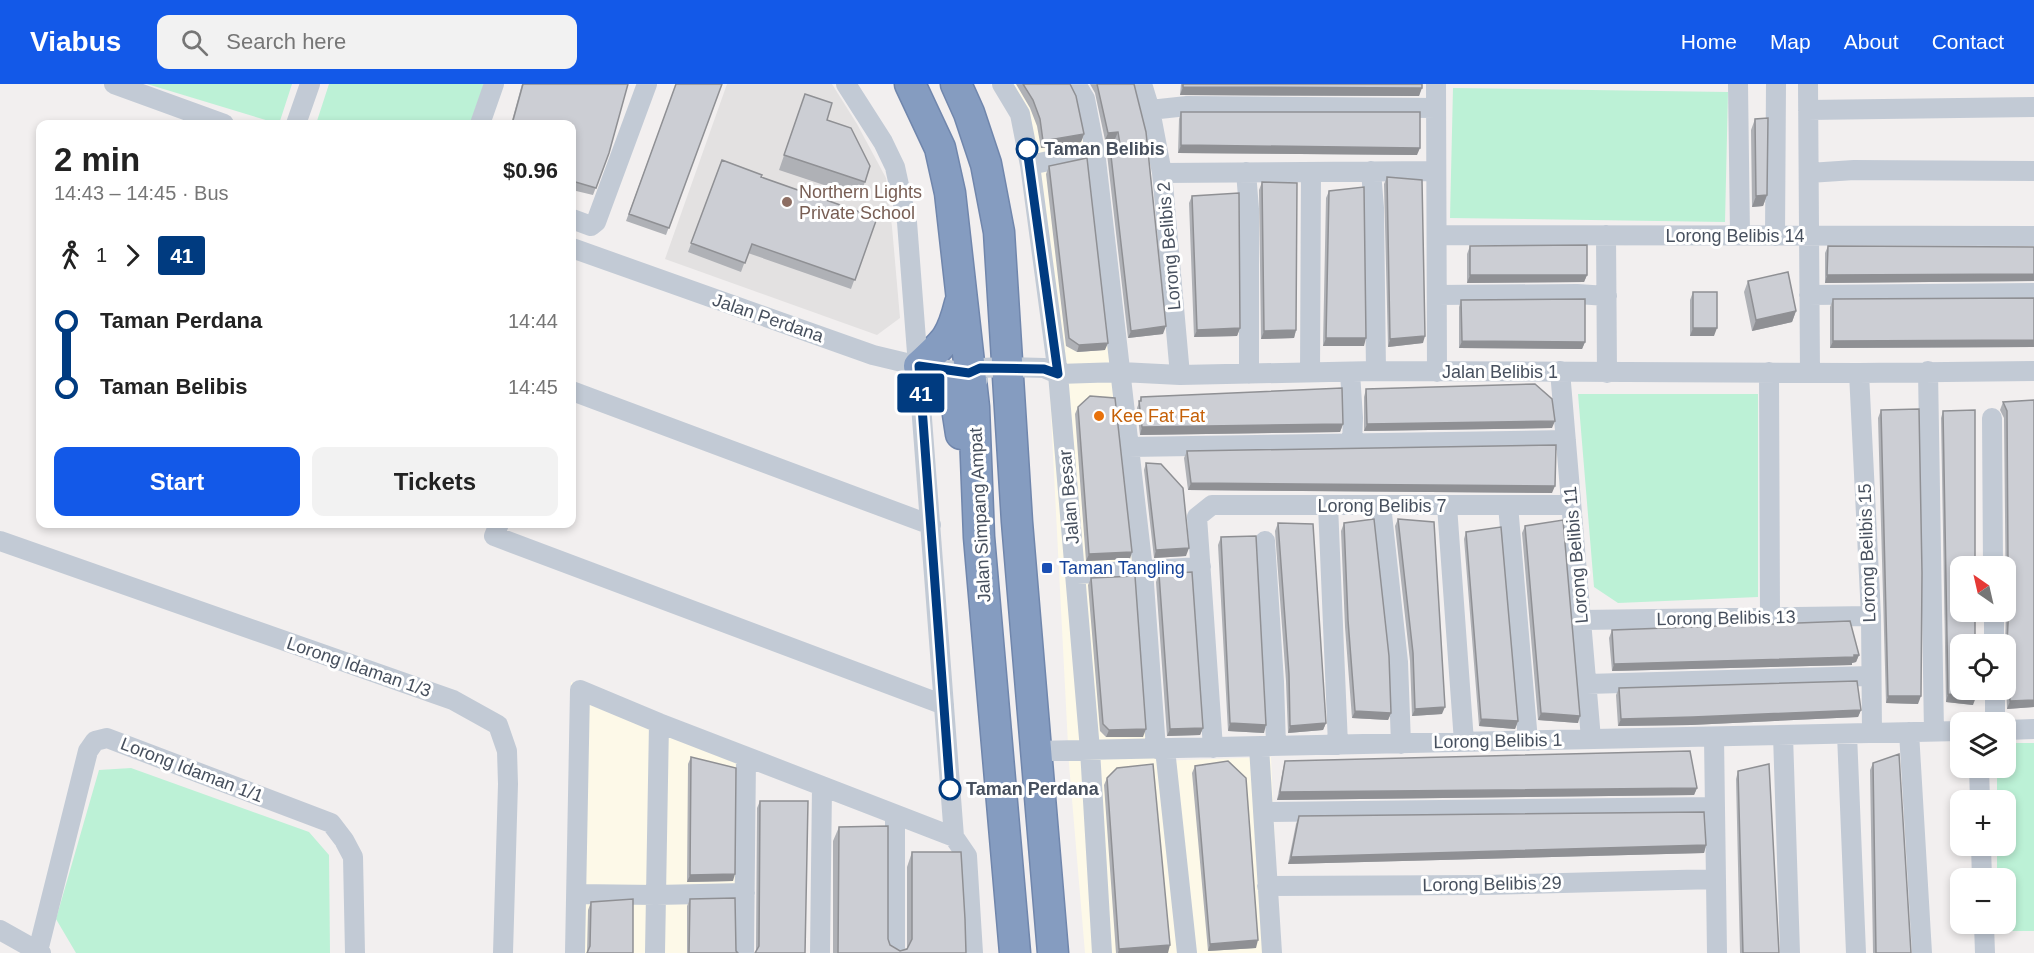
<!DOCTYPE html>
<meta charset="utf-8">
<style>
body{margin:0;font-family:Arial,sans-serif;background:#f2f2f2;color:#222;height:100vh;display:flex;flex-direction:column;font-size:22px;white-space:nowrap}
*{box-sizing:border-box;margin:0}
p{font-size:20px;color:#767676}
.icon{flex:none;width:33px;height:33px;fill:none;stroke:currentColor;stroke-width:2;stroke-linecap:round;stroke-linejoin:round}
.map{position:relative;flex:1;overflow:hidden}
.side{position:absolute;left:36px;top:36px;width:540px;height:408px;display:flex;flex-direction:column;background:#fff;border-radius:12px;box-shadow:0 3px 9px #0003}
.side>*{flex:none}
.badge{padding:0 12px;border-radius:4px;font-size:21px;line-height:39px}
.needle{width:39px;rotate:326deg}
.controls{position:absolute;left:1950px;top:472px;display:grid;gap:12px}
.controls a{display:grid;place-items:center;width:66px;height:66px;border-radius:12px;background:#fff;box-shadow:0 3px 9px #0003;font-size:30px}
.map>.badge{position:absolute;translate:-50% -50%;box-shadow:0 0 0 3px #fff}
.legs{display:flex;align-items:center;gap:9px;height:66px;padding:0 18px;font-size:20px}
.legs p{margin-inline-start:auto}
.head{display:flex;align-items:center;justify-content:space-between;height:102px;padding:0 18px}
h1{font-size:33px;font-weight:700;line-height:45px}
.action{display:flex;gap:12px;margin-top:auto;padding:12px 18px}
.action a{flex:1;height:69px;border-radius:12px;background:#1359e8;color:#fff;font-size:24px;font-weight:700;line-height:69px;text-align:center}
.action a+a{background:#f2f2f2;color:#222}
ul{padding:0 18px;list-style:none}
li{display:flex;align-items:center;gap:21px;height:66px;font-size:22px}
li i{display:grid;place-items:center;width:9px;height:100%;margin:0 8px;background:currentColor}
li i::after{content:'';width:15px;height:15px;margin:-8px;border:4px solid;border-radius:50%;background:#fff}
li p{margin-inline-start:auto}
li:first-child i{background:linear-gradient(#0000 50%,currentColor 0)}
li:last-child i{background:linear-gradient(currentColor 50%,#0000 0)}
header{display:flex;align-items:center;gap:36px;box-sizing:border-box;height:84px;padding:0 30px;background:#1359e8;color:#fff}
header strong{font-size:28px}
nav{display:flex;gap:33px;margin-inline-start:auto;font-size:21px}
.search{width:420px;height:54px;background:#f2f2f2;display:flex;align-items:center;gap:15px;box-sizing:border-box;padding:0 21px;border-radius:12px;color:#767676;font-size:22px}
.map>svg:first-child{display:block}
.commercial{fill:#fdf9e8}
.education{fill:#e3e1e1}
.green{fill:#bcf1d6}
.lines{fill:none;stroke-linecap:round;stroke-linejoin:round}
.highway-casing{stroke:#7086ac;stroke-width:33}
.minor{stroke:#c2cad5;stroke-width:20}
.highway{stroke:#859cc0;stroke-width:30}
.wall{fill:#afb1b6}
.shaded-wall{fill:#8f9094}
.building{fill:#ccced4;stroke:#8f9094;stroke-width:1.5}
.line-1-casing{stroke:#fff;stroke-width:14}
.line-1{stroke:#003b80;stroke-width:9}
.stop-1-dot{fill:#fff;stroke:#003b80;stroke-width:3}
.education-dot{fill:#8d6e63;stroke:#fff;stroke-width:2}
.food-dot{fill:#e8710a;stroke:#fff;stroke-width:2}
.transit-dot{fill:#1a4fb4;stroke:#fff;stroke-width:2}
.labels{text-anchor:middle;stroke-width:6;stroke-linejoin:round;paint-order:stroke}
.stop-label{font-size:18px;font-weight:bold;fill:#47505e;stroke:#fff;text-anchor:start}
.education-label{font-size:18px;fill:#785e54;stroke:#fff;text-anchor:start}
.street-label{font-size:18px;fill:#47505e;stroke:#fff}
.food-label{font-size:18px;fill:#c56008;stroke:#fff;text-anchor:start}
.transit-label{font-size:18px;fill:#164399;stroke:#fff;text-anchor:start}
</style>
<header>
<strong>Viabus</strong>
<div class="search"><svg class="icon" aria-label="search" viewBox="0 0 24 24"><circle cx="10" cy="10" r="6"/><path d="M15 15l6 6"/></svg>Search here</div>
<nav><a>Home</a><a>Map</a><a>About</a><a>Contact</a></nav>
</header>
<div class="map">
<svg width="2034" height="869" viewBox="0 0 2034 869">
<rect width="100%" height="100%" fill="#f2efef"/>
<path class="commercial" d="M991 0H1068L1080 21 1121 299 1156 677 1271 673 1280 869H1085L1069 680 1048 274 1017 42Z
M571 598 746 662 747 869H568Z"/>
<path class="education" d="M727 0H832L857 40 886 94 892 143 900 234 877 251 665 175Z"/>
<path class="green" d="M147 0H292L279 40Z
M329 0H484L470 40H316Z
M1453 4 1728 8 1725 138 1450 134Z
M1578 310H1758V513L1618 519 1594 503Z
M2016 659H2034V847H1997V840H2006V795H1997V762H2006V717H1997V684H2006V671Z
M131 684 309 748 329 771 330 869H76L56 835 99 686Z"/>
<g class="lines">
<defs>
<path id="highway" d="M910 0 940 64 950 109 974 323 979 453 1015 869
M956 0 969 29 986 80 999 148 1017 438 1053 869
M960 219C951 255 945 258 919 282L933 298 947 306 957 324 961 350"/>
</defs>
<use href="#highway" class="highway-casing"/>
<path class="minor" d="M114 0 224 40
M846 0 883 58 895 83 907 138 954 753
M1002 0 1020 30 1030 81 1058 290 1090 666 1102 869
M1076 0 1085 15 1095 67 1143 486 1156 665
M1142 0 1150 26 1162 89 1180 291
M1436 0 1437 288
M1738 0 1740 151
M1808 0 1810 289
M1150 26 1187 22 1436 24
M1808 26 2034 23
M296 40 310 0
M480 40 494 0
M1030 81 1095 67
M1371 87 1374 124 1376 287
M1246 88 1249 125V290
M1162 89 1436 87
M1809 89 1854 86 2034 87
M572 135 591 142 596 138 647 0
M1437 151 2034 152
M1606 151 1607 289
M1775 152 1776 0
M572 164 873 271 919 282 969 289 978 295
M1437 211 1577 210 1607 212
M1809 211 2034 209
M1560 287 1591 655
M1928 287 1934 648
M1769 288 1770 533
M969 289 980 284 1007 283 1044 284 1058 290 1121 288 1180 291 1376 287 1859 289 2034 287
M1310 289 1311 88
M1350 289 1353 334 1352 359
M1859 289 1871 532 1872 649
M572 307 931 441
M1992 334 1993 483
M1129 363 1566 356
M1328 421 1338 661
M1381 421 1398 578 1401 660
M1508 421 1528 657
M1447 422 1464 658
M499 440 494 452 944 621
M0 457 453 616 498 641 507 667 508 700 503 869
M1265 457 1274 598 1276 662
M1077 490 1201 483
M1994 528V561
M1581 536 1871 532
M1587 600 1870 592
M1995 606V639
M2006 646 2034 645
M1909 648 1922 869
M1847 650 1856 869
M1783 651 1790 869
M1714 653 1717 869
M1259 663 1272 869
M1213 664 1197 433 1212 421H1571
M1165 665 1187 869
M1035 667 1960 647
M1979 684 1980 717
M1263 728 1715 723
M954 753 967 772 973 869
M1981 762 1982 795
M1267 802 1485 801 1716 795
M576 810 656 811 745 809
M1984 840 1985 869
M0 846 41 869
M38 867 88 667 95 657 107 654 331 739 344 756 353 773 355 869
M575 869 580 606 659 639 954 753
M655 869 659 639
M744 869 746 673
M820 869 822 702
M895 869V731"/>
<use href="#highway" class="highway"/>
</g>
<path class="wall" d="M522 0H628L609 69 593 111 572 106V40H511Z
M676 0H722L666 151 626 137Z
M1016 0H1070L1084 50 1081 58 1041 64 1037 42 1030 24Z
M1090 0H1134L1163 250 1128 254 1107 70 1110 63 1117 61 1115 55 1105 56 1095 9Z
M1181 0H1422L1419 12 1180 11Z
M805 10 827 36 870 82 860 113 779 86Z
M1181 28 1417 71 1178 69 1179 35Z
M1755 35 1767 111 1763 122 1752 123 1751 46Z
M722 76 761 93 877 134 851 205 748 169 741 188 688 168Z
M1049 82 1105 266 1077 268 1066 262 1046 90Z
M1387 93 1423 259 1388 263 1384 100Z
M1262 98 1296 246 1294 254 1261 255 1259 106Z
M1329 107 1364 262H1323L1326 114Z
M1192 112 1240 244 1237 252 1194 253 1189 119Z
M1470 162 1587 191 1584 198 1467 199V170Z
M1828 162 2034 163V197L1825 199V169Z
M1748 197 1796 227 1792 238 1752 247 1744 208Z
M1693 208 1714 252H1690V216Z
M2034 214V263L1830 264V223L1833 215Z
M1461 216 1585 258 1582 265 1459 264V223Z
M1366 305 1552 344 1364 347V313Z
M1141 313 1343 340 1340 348 1140 351 1137 324Z
M2034 316V623L2007 625 2005 561 2006 528 2004 334 2000 326 2003 318Z
M1078 323 1130 475 1086 477 1075 330Z
M1881 326 1918 620 1886 619 1878 334Z
M1943 327 1973 621 1946 618 1941 334Z
M1187 367 1552 409 1188 406 1184 374Z
M1146 379 1186 472 1154 474 1144 386Z
M1398 435 1442 630 1412 632 1410 577 1395 442Z
M1278 439 1326 639 1323 646 1288 649 1286 597 1275 447Z
M1344 439 1391 629 1388 636 1352 634 1345 543 1341 447Z
M1525 442 1578 639 1538 636 1522 449Z
M1466 448 1518 637 1515 645 1479 642 1464 455Z
M1221 453 1264 649 1228 647 1218 461Z
M1159 490 1203 644 1200 651 1167 652 1156 498Z
M1091 494 1143 653H1106L1100 647 1088 501Z
M1612 546 1859 571 1856 578 1852 579V581L1612 587 1609 554Z
M1619 604 1861 626 1858 633 1691 641 1618 642 1616 611Z
M691 673 733 797 687 798 688 680Z
M1285 677 1697 704 1694 711 1277 716 1283 685Z
M1873 679 1911 869H1873L1870 686Z
M1195 682 1256 864 1208 867 1192 689Z
M1738 687 1779 869H1740L1736 695Z
M1107 694 1168 869H1116L1104 701Z
M760 717 805 869 756 866 757 724Z
M1299 732 1706 761 1704 769 1288 780 1296 740Z
M839 743 888 855 890 861 900 867 907 864V783L912 768 966 869H833V757Z
M690 815 736 867 738 869H687V822Z
M591 818 633 869H587L588 826Z"/>
<path class="shaded-wall" d="M1183 3 1422 4 1419 12 1180 11Z
M1118 48 1115 55 1105 56 1108 49Z
M1084 50 1081 58 1041 64 1043 57Z
M1181 61 1420 64 1417 71 1178 69Z
M1767 111 1763 122 1752 123 1756 112Z
M2034 190V197L1825 199 1827 191Z
M1470 191H1587L1584 198 1467 199Z
M1796 227 1792 238 1752 247 1756 236Z
M1166 242 1163 250 1128 254 1131 247Z
M1240 244 1237 252 1194 253 1197 246Z
M1693 244H1717L1714 252H1690Z
M1296 246 1294 254 1261 255 1264 247Z
M1425 252 1423 259 1388 263 1390 255Z
M1326 254H1366L1364 262H1323Z
M2034 256V263L1830 264 1833 257Z
M1462 257 1585 258 1582 265 1459 264Z
M1108 259 1105 266 1077 268 1079 261Z
M1555 337 1552 344 1364 347 1367 340Z
M1343 340 1340 348 1140 351 1142 343Z
M1191 399 1555 402 1552 409 1188 406Z
M1189 464 1186 472 1154 474 1156 466Z
M1132 468 1130 475 1086 477 1089 470Z
M1859 571 1856 578 1852 579V581L1612 587 1614 580Z
M1948 610 1976 613 1973 621 1946 618Z
M1888 612H1921L1918 620 1886 619Z
M2034 616V623L2007 625 2010 617Z
M1445 623 1442 630 1412 632 1415 625Z
M1861 626 1858 633 1691 641 1618 642 1621 635Z
M1355 627 1391 629 1388 636 1352 634Z
M1541 629 1580 632 1578 639 1538 636Z
M1481 635 1518 637 1515 645 1479 642Z
M1230 639 1266 641 1264 649 1228 647Z
M1326 639 1323 646 1288 649 1290 642Z
M1203 644 1200 651 1167 652 1170 645Z
M1146 645 1143 653H1106L1109 646Z
M1697 704 1694 711 1277 716 1280 708Z
M1706 761 1704 769 1288 780 1291 773Z
M735 790 733 797 687 798 690 791Z
M1258 856 1256 864 1208 867 1210 860Z
M1170 861 1168 869H1118L1119 865Z"/>
<path class="building" d="M523 0H628L609 69 596 104 572 97V40H512Z
M676 0H722L669 144 629 130Z
M1023 0H1070L1076 12 1084 50 1043 57 1040 35 1033 16Z
M1097 0H1134L1146 48 1166 242 1131 247 1110 63 1120 60 1118 48 1108 49Z
M1183 0H1422V4L1183 3Z
M805 10 832 19 827 36 851 44 870 82 865 98 784 71Z
M1181 28H1420V64L1181 61Z
M1768 34 1767 111 1756 112 1755 35Z
M1087 74 1108 259 1079 261 1069 254 1049 82Z
M722 76 762 91 761 93 877 134 855 196 752 160 745 179 691 159Z
M1387 93 1422 96 1425 252 1390 255Z
M1262 98 1297 99 1296 246 1264 247Z
M1364 103 1366 254H1326L1329 107Z
M1239 109 1240 244 1197 246 1192 112Z
M1587 161V191H1470V162Z
M1828 162 2034 163V190L1827 191Z
M1788 188 1796 227 1756 236 1748 197Z
M1693 208H1717V244H1693Z
M2034 214V256L1833 257V215Z
M1585 215V258L1462 257 1461 216Z
M1535 300 1552 315 1555 337 1367 340 1366 305Z
M1342 304 1343 340 1142 343 1139 317H1141V313Z
M1090 312 1115 314 1132 468 1089 470 1078 323Z
M2034 316V616L2010 617 2007 559 2009 521 2006 514V482L2008 476 2007 327 2003 318Z
M1919 325 1922 489 1921 612H1888L1881 326Z
M1975 326V483H1960V528H1975V561H1960V606H1975L1976 613 1948 610 1943 327Z
M1556 361 1555 402 1191 399 1187 367Z
M1146 379 1161 380 1183 404 1189 464 1156 466Z
M1374 435 1389 572 1391 629 1355 627 1348 536 1344 439Z
M1398 435 1434 438 1445 623 1415 625 1413 569Z
M1563 436 1580 632 1541 629 1525 442Z
M1278 439 1313 440 1326 639 1290 642 1289 590Z
M1501 443 1518 637 1481 635 1466 448Z
M1256 452 1266 641 1230 639 1221 453Z
M1192 488 1203 644 1170 645 1159 490Z
M1135 492 1146 645 1109 646 1103 640 1091 494Z
M1850 537 1859 571H1854V573L1614 580 1612 546Z
M1857 597 1861 626 1693 633 1621 635 1619 604Z
M1690 667 1697 704 1280 708 1285 677Z
M1899 670 1911 869H1876L1873 679Z
M691 673 736 684 735 790 690 791Z
M1228 677 1246 694 1258 856 1210 860 1195 682Z
M1153 680 1170 861 1119 865 1107 694 1117 684Z
M1769 680 1779 869H1743L1738 687Z
M760 717H808L805 869H755L759 862Z
M1704 728 1706 761 1291 773 1299 732Z
M888 742V855L890 861 900 867 907 865 912 855V768H961L965 835 966 869H838L839 743Z
M735 814 736 867 738 869H689L690 815Z
M633 815V869H587L590 862 591 818Z"/>
<g class="lines">
<defs>
<path id="line-1" d="M950 705 919 282 969 289 980 284 1044 285 1058 290 1027 65"/>
</defs>
<use href="#line-1" class="line-1-casing"/>
<use href="#line-1" class="line-1"/>
</g>
<g class="stop-1-dot">
<circle cx="1027" cy="65" r="10"/>
<circle cx="950" cy="705" r="10"/>
</g>
<circle class="education-dot" cx="787" cy="118" r="6"/>
<circle class="food-dot" cx="1099" cy="332" r="6"/>
<rect class="transit-dot" x="1041" y="478" width="12" height="12" rx="3"/>
<g class="labels">
<g class="stop-label">
<text x="1044" y="71">Taman Belibis</text>
<text x="966" y="711">Taman Perdana</text>
</g>
<g class="education-label">
<text x="799" y="114">Northern Lights<tspan x="799" dy="21">Private School</tspan></text>
</g>
<g class="street-label">
<text x="1735" y="158">Lorong Belibis 14</text>
<text transform="translate(1169 162) rotate(-95)" y="6">Lorong Belibis 2</text>
<text transform="translate(768 234) rotate(19)" y="6">Jalan Perdana</text>
<text x="1500" y="294">Jalan Belibis 1</text>
<text transform="translate(1069 413) rotate(-95)" y="6">Jalan Besar</text>
<text x="1382" y="428">Lorong Belibis 7</text>
<text transform="translate(980 431) rotate(-93)" y="6">Jalan Simpang Ampat</text>
<text transform="translate(1867 469) rotate(-92)" y="6">Lorong Belibis 15</text>
<text transform="translate(1576 471) rotate(-95)" y="6">Lorong Belibis 11</text>
<text transform="translate(1726 534) rotate(-1)" y="6">Lorong Belibis 13</text>
<text transform="translate(359 583) rotate(19)" y="6">Lorong Idaman 1/3</text>
<text transform="translate(1498 657) rotate(-1)" y="6">Lorong Belibis 1</text>
<text transform="translate(192 686) rotate(21)" y="6">Lorong Idaman 1/1</text>
<text transform="translate(1492 800) rotate(-1)" y="6">Lorong Belibis 29</text>
</g>
<g class="food-label">
<text x="1111" y="338">Kee Fat Fat</text>
</g>
<g class="transit-label">
<text x="1059" y="490">Taman Tangling</text>
</g>
</g>
</svg>
<div class="controls">
<a><svg class="needle" viewBox="-14 -14 28 28"><path d="M0-13l5 13h-10z" fill="#e53935"/><path d="M0 13l5-13h-10z" fill="#767676"/></svg></a>
<a><svg class="icon" aria-label="locate" viewBox="0 0 24 24"><circle cx="12" cy="12" r="6"/><path d="M12 2v4M12 18v4M2 12h4M18 12h4"/></svg></a>
<a><svg class="icon" aria-label="layers" viewBox="0 0 24 24"><path d="M12 4l9 5-9 5-9-5zM3 14l9 5 9-5"/></svg></a>
<a>+</a>
<a>−</a>
</div>
<b class="badge" style="left:921px;top:309px;background:#003b80;color:#fff">41</b>
<section class="side">
<div class="head"><div><h1>2 min</h1><p>14:43 – 14:45 · Bus</p></div><b>$0.96</b></div>
<div class="legs"><svg class="icon" aria-label="walk" viewBox="0 0 24 24"><circle cx="13" cy="4" r="2"/><path d="M13 8l-2 6 4 7M11 14l-3 7M7 12l3-4h3l4 4"/></svg>1<svg class="icon" aria-label="forward" viewBox="0 0 24 24"><path d="M9 5l7 7-7 7"/></svg><b class="badge" style="background:#003b80;color:#fff">41</b></div>
<ul>
<li><i style="color:#003b80"></i><b>Taman Perdana</b><p>14:44</p></li>
<li><i style="color:#003b80"></i><b>Taman Belibis</b><p>14:45</p></li>
</ul>
<div class="action"><a>Start</a><a>Tickets</a></div>
</section>
</div>
